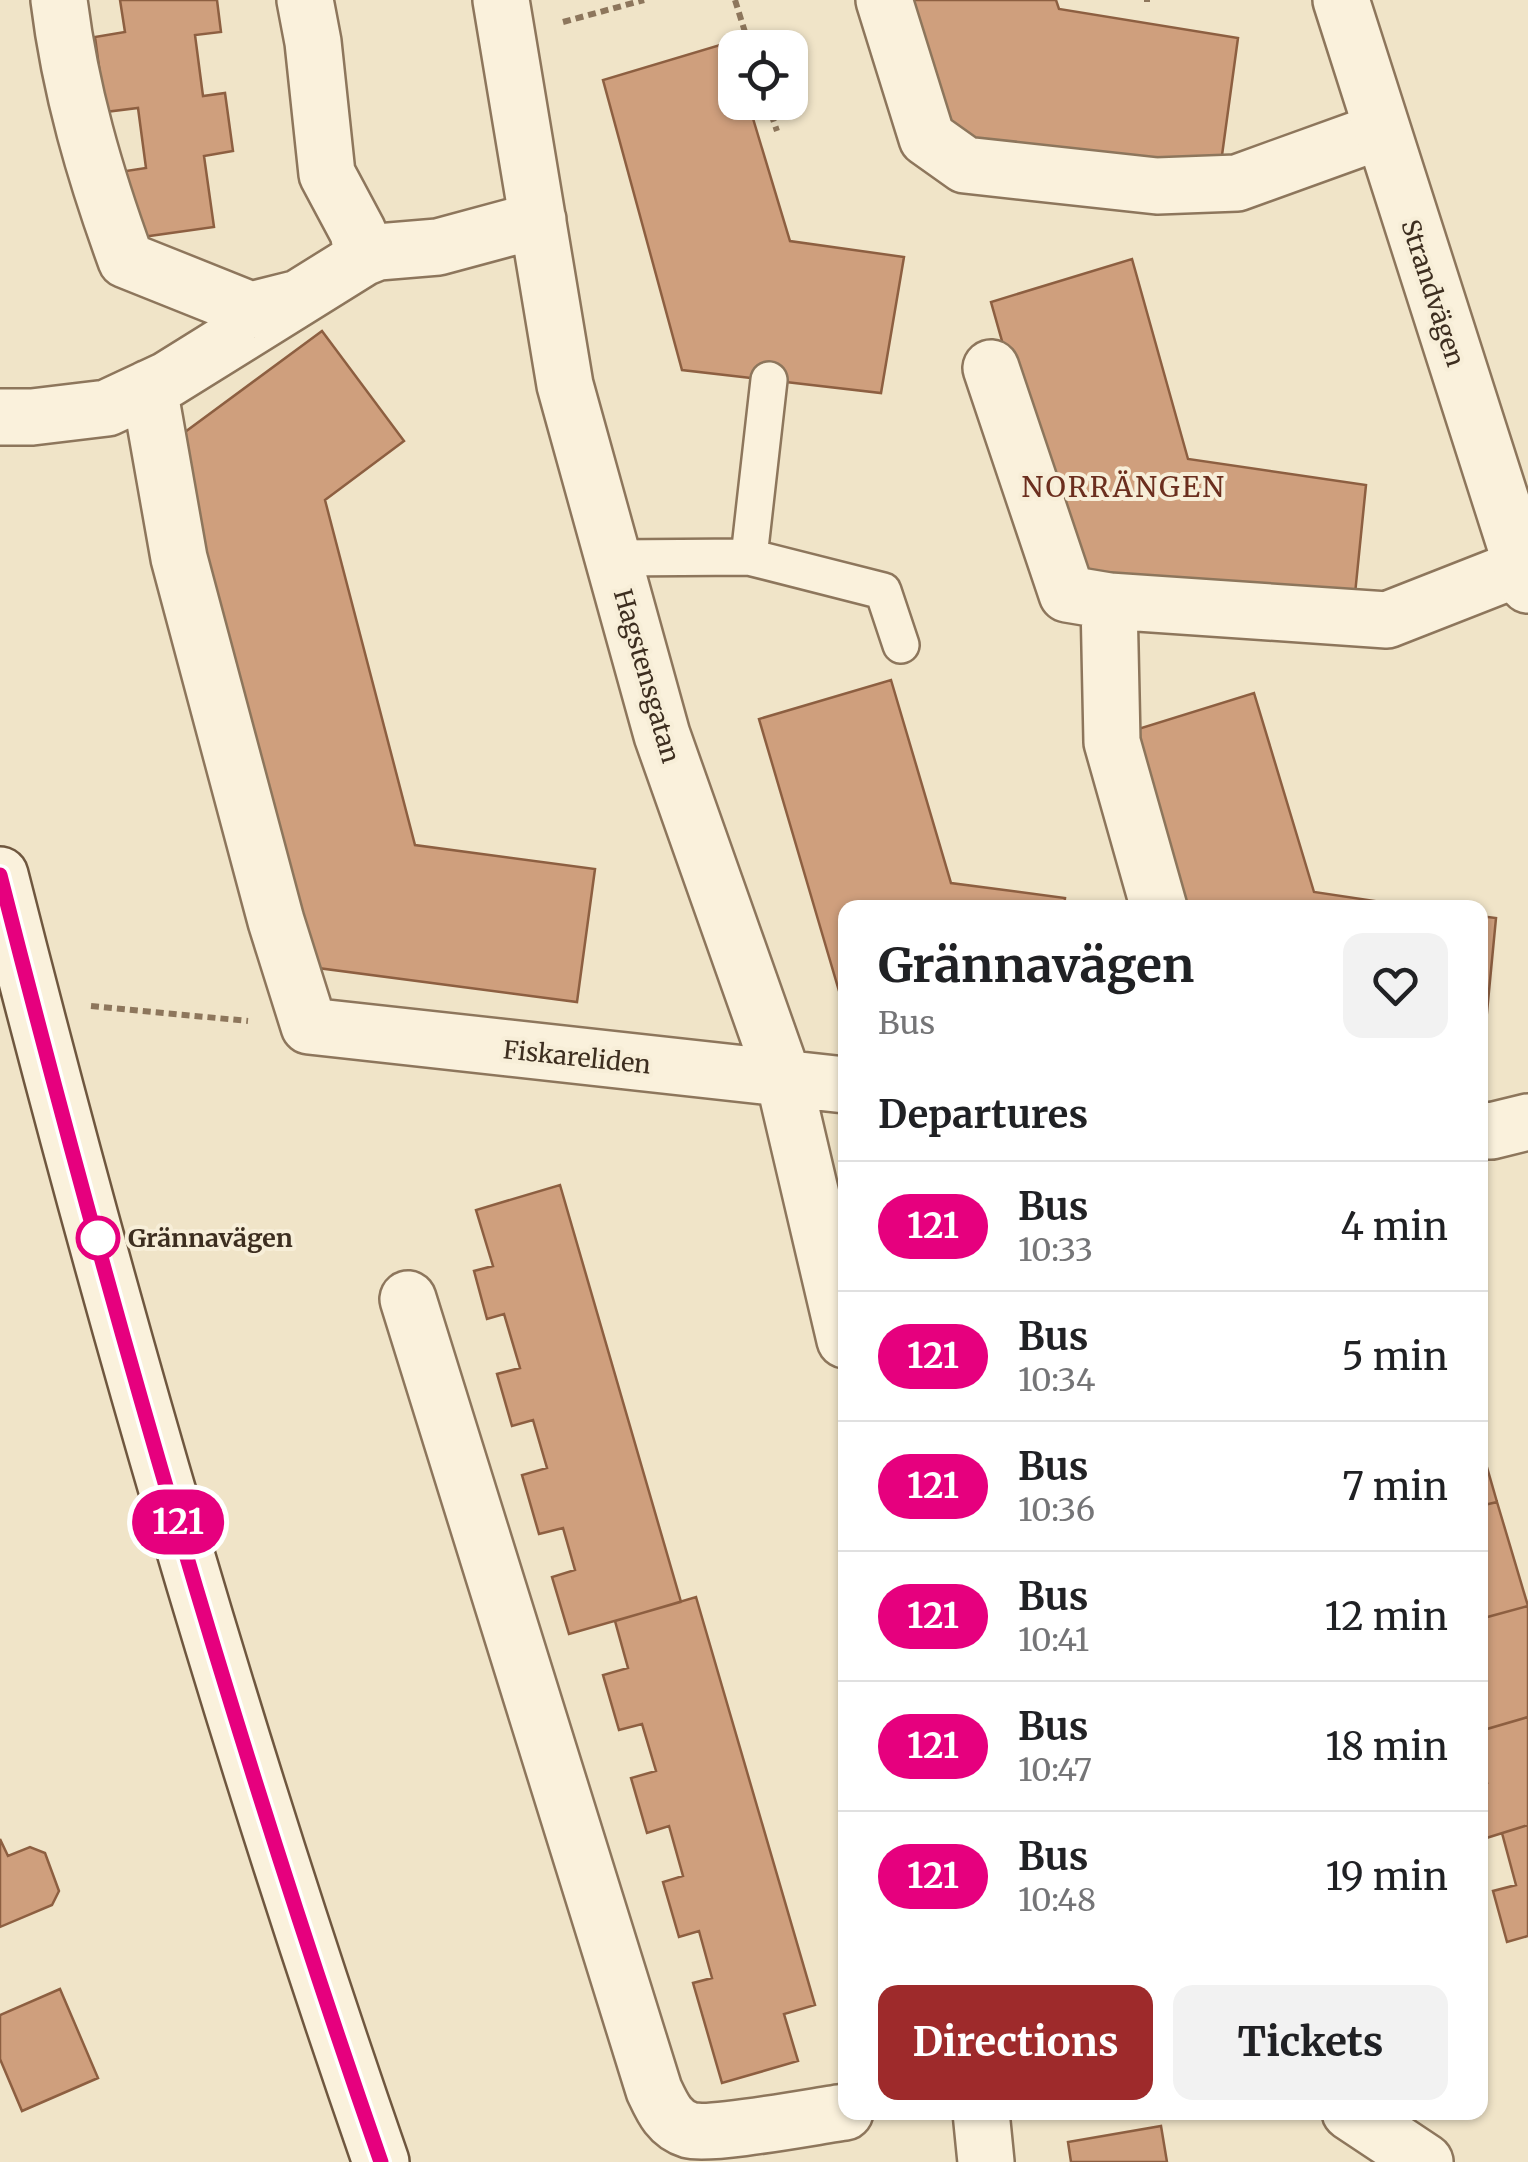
<!DOCTYPE html>
<meta charset="utf-8">
<style>
body{margin:0;font-family:Merriweather,serif;background:#f2f2f2;color:#202124;height:100vh;display:flex;flex-direction:column;font-size:38px;white-space:nowrap}
*{box-sizing:border-box;margin:0}
p{font-size:32px;color:#757577}
.icon{flex:none;width:55px;height:55px;fill:none;stroke:currentColor;stroke-width:2;stroke-linecap:round;stroke-linejoin:round}
.map{position:relative;flex:1;overflow:hidden}
.drawer{position:absolute;left:838px;top:900px;width:650px;height:1220px;display:flex;flex-direction:column;background:#fff;border-radius:20px;box-shadow:0 2px 8px #0004}
.drawer>*{flex:none}
.badge{padding:0 20px;border-radius:32px;font-size:35px;line-height:65px}
.buttons{position:absolute;left:718px;top:30px;display:grid;gap:20px}
.buttons a{display:grid;place-items:center;width:90px;height:90px;border-radius:20px;background:#fff;box-shadow:0 2px 8px #0004;font-size:50px}
.map>.badge{position:absolute;translate:-50% -50%;box-shadow:0 0 0 5px #fff}
h2{padding:0 40px;font-size:38px;line-height:90px}
.round{display:grid;place-items:center;flex:none;width:105px;height:105px;border-radius:20px;background:#f2f2f2}
.head{display:flex;align-items:center;justify-content:space-between;height:170px;padding:0 40px}
h1{font-size:48px;font-weight:700;line-height:75px}
.action{display:flex;gap:20px;margin-top:auto;padding:20px 40px}
.action a{flex:1;height:115px;border-radius:20px;background:#9e2a2b;color:#fff;font-size:40px;font-weight:700;line-height:115px;text-align:center}
.action a+a{background:#f2f2f2;color:#202124}
ul{padding:0;list-style:none}
li{display:flex;align-items:center;gap:30px;height:130px;padding:0 40px;border-top:2px solid #e0e0e0}
li div{flex:1}
li b{display:block;font-size:38px}
li em{font-style:normal}
li .badge{min-width:110px;font-weight:700;text-align:center}
.map>svg:first-child{display:block}
.building{fill:#cf9f7d;stroke:#8d5f41;stroke-width:2.5}
.lines{fill:none;stroke-linecap:round;stroke-linejoin:round}
.service-casing{stroke:#8d765c;stroke-width:40}
.minor-casing{stroke:#8d765c;stroke-width:60}
.tertiary-casing{stroke:#8d765c;stroke-width:60}
.secondary-casing{stroke:#6f573f;stroke-width:60}
.path{stroke:#8d765c;stroke-width:6;stroke-dasharray:8 5;stroke-linecap:butt}
.service{stroke:#faf1dc;stroke-width:35}
.minor{stroke:#faf1dc;stroke-width:55}
.tertiary{stroke:#faf1dc;stroke-width:55}
.secondary{stroke:#faf1dc;stroke-width:55}
.line-casing{stroke:#fff;stroke-width:22}
.line{stroke:#e6007e;stroke-width:15}
.stop-dot{fill:#fff;stroke:#e6007e;stroke-width:5}
.labels{text-anchor:middle;stroke-width:8;stroke-linejoin:round;paint-order:stroke}
.street-label{font-size:25px;fill:#3d2e20;stroke:#f7eed8}
.stop-label{font-size:25px;font-weight:bold;fill:#3d2e20;stroke:#f7eed8;text-anchor:start}
.neighbourhood-label{font-size:28px;letter-spacing:2.5px;fill:#6b2e1e;stroke:#f7eed8}
</style>
<div class="map">
<svg width="1528" height="2162" viewBox="0 0 1528 2162">
<rect width="100%" height="100%" fill="#f0e4c8"/>
<path class="building" d="M120 0H217L221 32 195 35 203 96 225 93 233 151 204 156 214 227 135 238 126 171 146 168 138 108 105 112 95 37 125 32Z
M901 0H1056L1059 9 1238 38 1220 170 944 144Z
M730 42 735 59V102H748L790 241 904 257 881 393 682 370 603 80Z
M1132 259 1188 459 1366 485 1353 614 1072 589 991 302Z
M322 331 404 441 325 500 415 845 595 869 577 1002 303 966 166 446Z
M891 680 951 883 1065 898 1064 908H845L844 1008 759 719Z
M1254 693 1314 892 1421 908H1173L1122 734Z
M1480 916 1496 918 1483 1054 1480 1053Z
M560 1185 681 1602 569 1634 552 1577 575 1570 563 1528 539 1534 522 1475 547 1468 533 1420 512 1426 497 1374 520 1368 504 1314 487 1319 474 1271 493 1266 476 1210Z
M1480 1443 1497 1502 1480 1506Z
M1497 1502 1528 1606 1480 1619V1506Z
M696 1597 815 2005 784 2014 798 2061 722 2083 693 1983 712 1978 699 1931 679 1937 663 1882 683 1876 669 1826 647 1833 631 1778 656 1771 642 1724 619 1730 603 1675 628 1668 615 1621Z
M1528 1606V1717L1480 1731V1619Z
M1528 1717V1825L1480 1840V1785L1487 1783 1480 1760V1731Z
M1528 1825V1936L1507 1942 1493 1891 1516 1885 1502 1833Z
M0 1839 8 1856 30 1847 45 1853 59 1891 52 1905 0 1927Z
M60 1989 98 2078 22 2111 0 2059V2015Z
M1161 2126 1167 2162H1071L1068 2142Z"/>
<g class="lines">
<defs>
<path id="service" d="M749 557 769 380
M613 558 749 557 883 591 901 645"/>
<path id="minor" d="M59 0C70 90 95 175 126 260L251 310 295 299
M305 0 313 42 327 174 358 232 363 258
M501 0 565 385 662 735 784 1080 845 1340
M884 0 927 138 965 165 1157 186 1237 183 1381 131
M991 368 1067 594 1109 601 1387 620 1522 567
M149 388 179 558 276 921 309 1026 845 1085
M0 417H32L107 408 167 380 363 258 378 252 438 247 538 220
M1109 601 1112 742 1159 908
M1480 1130 1491 1131 1528 1122
M408 1299 654 2090C662 2107 669 2124 689 2130 711 2136 816 2116 845 2112
M981 2112 986 2162
M1350 2112 1425 2162"/>
<path id="tertiary" d="M1341 0 1528 585"/>
<path id="secondary" d="M0 875C110 1309 234 1740 381 2162"/>
</defs>
<use href="#service" class="service-casing"/>
<use href="#minor" class="minor-casing"/>
<use href="#tertiary" class="tertiary-casing"/>
<use href="#secondary" class="secondary-casing"/>
<path class="path" d="M735 0 750 48
M1147 0V2
M563 22 644 0
M767 102 777 131
M91 1006 248 1021"/>
<use href="#service" class="service"/>
<use href="#minor" class="minor"/>
<use href="#tertiary" class="tertiary"/>
<use href="#secondary" class="secondary"/>
</g>
<g class="lines">
<defs>
<path id="line" d="M0 875C110 1309 234 1740 381 2162"/>
</defs>
<use href="#line" class="line-casing"/>
<use href="#line" class="line"/>
</g>
<circle class="stop-dot" cx="98" cy="1238" r="20"/>
<g class="labels">
<g class="street-label">
<text transform="translate(1433 293) rotate(72)" y="9">Strandvägen</text>
<text transform="translate(647 676) rotate(74)" y="9">Hagstensgatan</text>
<text transform="translate(577 1057) rotate(6)" y="9">Fiskareliden</text>
</g>
<g class="stop-label">
<text x="128" y="1247">Grännavägen</text>
</g>
<g class="neighbourhood-label">
<text x="1124" y="497">NORRÄNGEN</text>
</g>
</g>
</svg>
<div class="buttons">
<a><svg class="icon" aria-label="locate" viewBox="0 0 24 24"><circle cx="12" cy="12" r="6"/><path d="M12 2v4M12 18v4M2 12h4M18 12h4"/></svg></a>
</div>
<b class="badge" style="left:178px;top:1522px;background:#e6007e;color:#fff">121</b>
<section class="drawer">
<div class="head"><div><h1>Grännavägen</h1><p>Bus</p></div><a class="round"><svg class="icon" aria-label="heart" viewBox="0 0 24 24"><path d="M12 20l-8-8c-3-5 5-10 8-4 3-6 11-1 8 4z"/></svg></a></div>
<h2>Departures</h2>
<ul>
<li><span class="badge" style="background:#e6007e;color:#fff">121</span><div><b>Bus</b><p>10:33</p></div><em>4 min</em></li>
<li><span class="badge" style="background:#e6007e;color:#fff">121</span><div><b>Bus</b><p>10:34</p></div><em>5 min</em></li>
<li><span class="badge" style="background:#e6007e;color:#fff">121</span><div><b>Bus</b><p>10:36</p></div><em>7 min</em></li>
<li><span class="badge" style="background:#e6007e;color:#fff">121</span><div><b>Bus</b><p>10:41</p></div><em>12 min</em></li>
<li><span class="badge" style="background:#e6007e;color:#fff">121</span><div><b>Bus</b><p>10:47</p></div><em>18 min</em></li>
<li><span class="badge" style="background:#e6007e;color:#fff">121</span><div><b>Bus</b><p>10:48</p></div><em>19 min</em></li>
</ul>
<div class="action"><a>Directions</a><a>Tickets</a></div>
</section>
</div>
